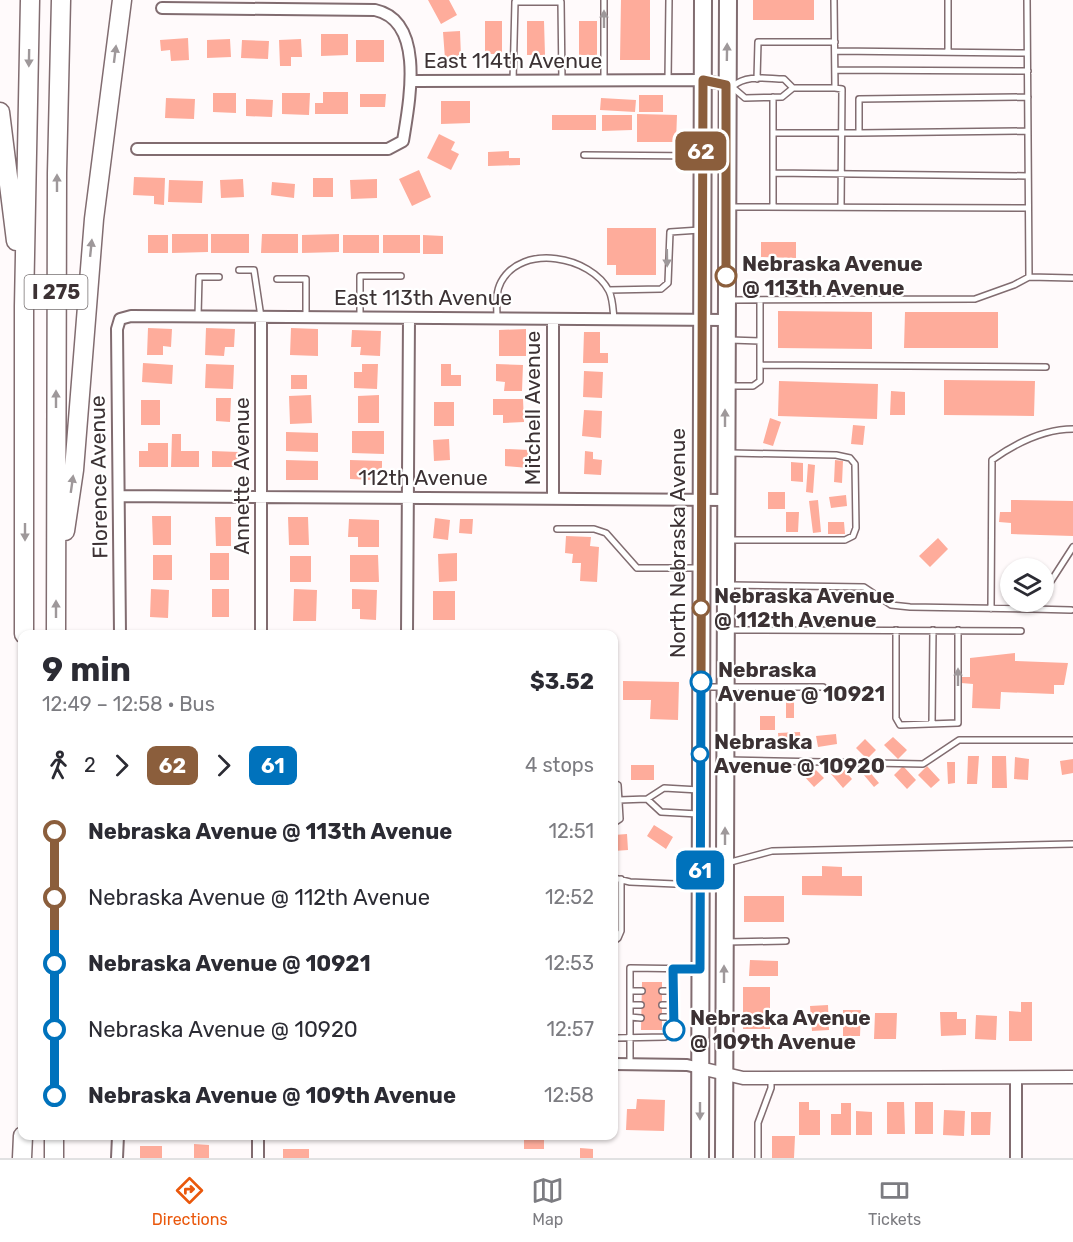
<!DOCTYPE html>
<meta charset="utf-8">
<style>
body{margin:0;font-family:Rubik,sans-serif;background:#f7f7f7;color:#2b2b33;height:100vh;display:flex;flex-direction:column;font-size:22px;white-space:nowrap}
*{box-sizing:border-box;margin:0}
p{font-size:20px;color:#7c7c81}
.icon{flex:none;width:33px;height:33px;fill:none;stroke:currentColor;stroke-width:2;stroke-linecap:round;stroke-linejoin:round}
.map{position:relative;flex:1;overflow:hidden}
.details{position:absolute;left:18px;top:630px;width:600px;height:510px;display:flex;flex-direction:column;background:#fff;border-radius:12px;box-shadow:0 2px 4px #0004}
.details>*{flex:none}
.badge{padding:0 12px;border-radius:9px;font-size:21px;line-height:39px}
.buttons{position:absolute;left:1000px;top:558px;display:grid;gap:12px}
.buttons a{display:grid;place-items:center;width:54px;height:54px;border-radius:50%;background:#fff;box-shadow:0 2px 4px #0004;font-size:30px}
.map>.badge{position:absolute;translate:-50% -50%;box-shadow:0 0 0 3px #fff}
.legs{display:flex;align-items:center;gap:9px;height:66px;padding:0 24px;font-size:20px}
.legs p{margin-inline-start:auto}
.summary{display:flex;align-items:center;justify-content:space-between;height:102px;padding:0 24px}
h1{font-size:33px;font-weight:700;line-height:45px}
ul{padding:0 24px;list-style:none}
li{display:flex;align-items:center;gap:21px;height:66px;font-size:22px}
li i{display:grid;place-items:center;width:9px;height:100%;margin:0 8px;background:currentColor}
li i::after{content:'';width:15px;height:15px;margin:-8px;border:4px solid;border-radius:50%;background:#fff}
li p{margin-inline-start:auto}
li:first-child i{background:linear-gradient(#0000 50%,currentColor 0)}
li:last-child i{background:linear-gradient(currentColor 50%,#0000 0)}
.tab-bar{display:flex;justify-content:space-around;align-items:center;height:84px;border-top:2px solid #e1e1e2;background:#fff;font-size:16px;color:#7c7c81}
.tab-bar a{display:grid;justify-items:center;gap:3px}
.tab-bar .selected{color:#ea580c}
.map>svg:first-child{display:block}
.building{fill:#feac9b}
.lines{fill:none;stroke-linecap:round;stroke-linejoin:round}
.service-casing{stroke:#816c70;stroke-width:8}
.minor-casing{stroke:#816c70;stroke-width:14}
.tertiary-casing{stroke:#816c70;stroke-width:15}
.primary-casing{stroke:#816c70;stroke-width:20}
.motorway-casing{stroke:#816c70;stroke-width:21}
.service{stroke:#fff;stroke-width:5}
.minor{stroke:#fff;stroke-width:10}
.tertiary{stroke:#fff;stroke-width:12}
.primary{stroke:#fff;stroke-width:16}
.motorway{stroke:#fff;stroke-width:18}
.oneway{fill:#9e989a}
.line-1-casing{stroke:#fff;stroke-width:14}
.line-2-casing{stroke:#fff;stroke-width:14}
.line-1{stroke:#8b5e3c;stroke-width:9}
.line-2{stroke:#0072bc;stroke-width:9}
.stop-1-dot{fill:#fff;stroke:#8b5e3c;stroke-width:3}
.stop-2-dot{fill:#fff;stroke:#0072bc;stroke-width:3}
.labels{text-anchor:middle;stroke-width:4.5;stroke-linejoin:round;paint-order:stroke}
.shield{fill:#fff;stroke:#767071;stroke-width:1.5}
.shield-label{font-size:20px;font-weight:bold;fill:#3c3234}
.street-label{font-size:21px;fill:#3c3234;stroke:#fff}
.stop-label{font-size:21px;font-weight:bold;fill:#3c3234;stroke:#fff;text-anchor:start}
</style>
<div class="map">
<svg width="1073" height="1158" viewBox="0 0 1073 1158">
<rect width="100%" height="100%" fill="#fffafb"/>
<path class="building" d="M428 0H449L457 15 441 24Z
M621 0H650V60H620Z
M753 0H814V20H753Z
M485 21H502V54H485Z
M527 21H544L545 55H527Z
M579 21H597V55H579Z
M460 31 461 58 445 59 443 32Z
M321 34H348V55L321 56Z
M188 38 189 60 171 61 170 50 161 51 160 40Z
M230 39 231 57 207 58V40Z
M301 39 302 57H291V66H280L279 40Z
M242 40 269 41 268 59 241 58Z
M356 40H384V62H356Z
M323 92H348V114H315V103H323Z
M213 93H236V113L213 112Z
M282 93H310L309 115 282 114Z
M360 94H386L385 107H360Z
M639 95H663V112H639Z
M166 98 195 99 194 119 165 118Z
M601 98 636 100 635 112 600 110Z
M246 99 273 100 272 117 246 116Z
M441 101H470V123L441 124Z
M637 114 677 115 676 142H637Z
M552 115H596V130H552Z
M602 115H632V130L602 131Z
M439 134 455 142 451 150 459 154 451 170 427 158Z
M509 151V158H520V165L488 166V152Z
M419 170 431 197 412 206 399 179Z
M134 177 165 178 164 205 154 204V196L133 195Z
M313 178H333V197H313Z
M243 179 244 197 221 198 220 180Z
M377 179V198L351 199 350 180Z
M169 180 203 181 202 203 168 202Z
M272 182 295 184 294 198 271 195Z
M607 228H656V275H616V265H607Z
M172 234H208V252L172 253Z
M211 234H249V253H211Z
M262 234H298V253H261Z
M339 234V252L302 253V235Z
M148 235H168V253H148Z
M343 235H379V253H343Z
M383 235H420V253H383Z
M423 235 443 236V254H423Z
M761 242H796V258L761 257Z
M778 311 872 312V349L778 348Z
M905 312H998V348H904Z
M148 328 172 329 171 347 163 346V355H147Z
M206 328 235 329 234 347H225L224 356 205 355Z
M291 328 318 329V356L290 355Z
M526 329V356H499V330Z
M352 330 381 331 380 356 360 355 361 347H351Z
M584 332H600V353H608V363H583Z
M143 363 173 365 172 384 142 382Z
M206 364 234 365 233 389 205 388Z
M362 364H378L377 389 354 388V372H362Z
M441 364H451V375H461V386H441Z
M496 364 523 365 522 391H504L505 382 496 381Z
M584 371 603 372 602 398 583 397Z
M291 375H307V389H291Z
M944 380 1035 381 1034 416 944 415Z
M779 381 878 384 877 419 778 416Z
M891 391 905 392V415H890Z
M311 395 312 423 290 424 289 396Z
M379 395V423H358V396Z
M216 398H231L230 422 216 421Z
M493 399H523L524 422 503 423V415H493Z
M141 400H160V425H141Z
M434 402H454V426H434Z
M584 410 602 411 601 438 582 436Z
M770 418 781 422 773 446 763 443Z
M853 425 865 426 863 445 851 444Z
M352 431H384V454L352 453Z
M286 432 318 433V452L286 451Z
M172 434H181V451H199V467H171Z
M449 439 450 460 434 461 433 440Z
M148 443H168V467H139V451H148Z
M505 449 530 450 529 468 505 466Z
M212 451 239 452V467H212Z
M585 451 593 452V459L602 460 601 475 584 474Z
M286 460 318 461V480H286Z
M350 460 382 461V470H371V480L350 479Z
M835 460 843 461 842 483 834 482Z
M791 462 803 463V482L791 481Z
M808 464 815 465 813 493 806 492Z
M768 492H785V509H768Z
M846 495 847 506 831 508 829 497Z
M818 500 821 532 813 533 809 501Z
M1011 500 1073 501V536L1011 534V523L999 522 1000 512H1011Z
M786 512H799L798 532H786Z
M152 516H171V545H153Z
M215 517H231V546H216Z
M288 517H308L309 545H289Z
M435 518 450 520 448 540 433 538Z
M349 519 379 520V547H358V537H348Z
M460 519H473L472 534 459 533Z
M828 522H844L845 534H828Z
M566 536 591 537 590 546 599 547 597 582 580 581 581 563H572L573 554 565 553Z
M938 538 948 549 930 567 919 556Z
M210 553H229V580H210Z
M457 553V581L439 582 438 554Z
M153 555H172V580H153Z
M350 555H378L379 582H350Z
M290 556H311V582H290Z
M151 589 169 590 168 618 150 617Z
M212 589H229V617H212Z
M294 589 317 590 316 621H293Z
M352 589 377 590 376 620 360 619V609H352Z
M433 591H455V620H433Z
M148 630H167V634H148Z
M1015 653V661L1068 663 1064 685H1054V694L1001 692 1000 709 972 708 973 684 961 683V677H970V658Z
M623 681 679 682 678 720 650 719 651 700H623Z
M786 695H794V718H786Z
M760 716H775V730H760Z
M800 732 801 744 779 746 778 733Z
M836 734 837 744 818 747 816 736Z
M893 737 907 750 898 759 884 745Z
M865 739 876 750 867 759 856 748Z
M968 756H979L977 784H967Z
M992 756H1006L1007 788H992Z
M1015 757 1029 759 1028 780 1014 779Z
M1073 759V773L1062 775 1060 761Z
M947 762H955V783L948 784Z
M631 765H654V780H631Z
M840 765 852 779 843 788 831 774Z
M812 766 824 778 814 787 803 775Z
M903 766 916 780 907 789 894 775Z
M927 766 940 780 931 788 918 775Z
M868 770 879 783 874 787 863 774Z
M654 825 673 837 666 849 647 836Z
M627 834 628 850 614 851V835Z
M822 866 842 867V876H862V896L802 895V876H822Z
M744 896H784V922H744Z
M750 960 778 961V976H749Z
M642 982H662V1030H641Z
M743 987H770V1029H743Z
M1021 1002H1032V1041H1009V1011L1021 1012Z
M828 1005 829 1030 812 1031 810 1006Z
M843 1010H861L860 1036H843Z
M940 1012H957V1019H966V1035L941 1036Z
M875 1013H897L896 1039H874Z
M976 1015 997 1016 996 1040 975 1039Z
M637 1099 665 1100 664 1131 626 1130 627 1109H636Z
M799 1102H809V1110H820V1135H799Z
M887 1102H904L905 1134H887Z
M915 1102H933V1134H915Z
M841 1103H851V1135H831V1114H841Z
M944 1110 965 1111 964 1136 943 1135Z
M856 1111 872 1112V1135H856Z
M971 1112H991L990 1135H971Z
M524 1136H544V1149H524Z
M772 1136H795L794 1158H772Z
M194 1144 209 1145V1158H194Z
M140 1146H162V1158H140Z
M580 1148 593 1149V1158H580Z
M283 1149H309V1158H283Z"/>
<g class="lines">
<defs>
<path id="service" d="M948 0V52
M1027 0 1029 277 1073 278
M835 51 1027 53
M835 70 1028 71
M757 79 758 42H835
M604 80V0
M668 80 669 0
M513 81 515 2H561L562 81
M731 86 745 98 782 97 793 88
M733 86C747 74 767 79 784 79L793 88H835L834 0
M835 88 842 89 841 207
M773 97V173
M1028 97 859 99V133L1028 131
M773 133H859
M584 155 700 156
M731 207 1028 208
M773 207V173L1028 176
M239 270H254L261 317
M277 279H306V317
M609 290 661 289 668 283 670 232 700 230
M730 300 975 299 1014 285 1029 277
M760 300V341
M198 316 199 277H219
M360 317V276H401
M497 319C497 306 495 293 501 282 522 243 591 256 609 291 613 299 613 310 614 319
M760 365 1046 367
M728 386H753L760 381V341L730 340
M557 529H594L606 533 637 568H699
M728 540H845L853 536 856 528 855 464 850 458 836 455 730 453
M730 585 864 587 891 605 910 607 1032 609 1038 602
M1044 592 1073 547
M991 609 992 460C1016 443 1044 429 1073 429
M1032 609 1071 610
M730 630 1021 631
M896 630V718L900 725 958 723V630
M702 687H823
M932 723 933 630
M727 760 923 764 959 740H1073
M614 783 618 785 620 819 614 823
M619 800 647 799
M698 814 661 812 647 799 664 788 699 790
M727 863 772 851 1073 844
M614 878 630 882 698 885
M614 941 618 938 621 931V879
M726 942 786 941
M630 991H642
M662 991H674
M630 1005H641
M662 1005H674
M630 1017 641 1018
M662 1017H674
M614 1038 665 1037 674 1031 673 969
M630 1064V968L699 969
M758 1158V1123L771 1088V1079"/>
<path id="minor" d="M412 81 703 80 726 85
M137 149H388L403 141C409 103 426 21 375 10L162 8
M553 319V497
M120 496 725 500
M120 634 117 329 120 319 131 316 726 320
M261 634V317
M407 634 409 318
M614 1064 687 1065 700 1068
M1016 1077V1158
M117 1158 118 1136
M258 1158V1136"/>
<path id="tertiary" d="M700 1068 743 1078 1073 1077"/>
<path id="primary" d="M700 1158 703 0
M724 1158 728 0"/>
<path id="motorway" d="M0 112 16 241
M65 531 74 470 94 219 122 0
M24 634V306L30 0
M56 634 57 173 61 0
M22 1158 23 1136
M54 1158V1136"/>
</defs>
<use href="#service" class="service-casing"/>
<use href="#minor" class="minor-casing"/>
<use href="#tertiary" class="tertiary-casing"/>
<use href="#primary" class="primary-casing"/>
<use href="#motorway" class="motorway-casing"/>
<use href="#service" class="service"/>
<use href="#minor" class="minor"/>
<use href="#tertiary" class="tertiary"/>
<use href="#primary" class="primary"/>
<use href="#motorway" class="motorway"/>
</g>
<defs><path id="oneway-solid" d="M-6-.8H1V-3.2L6.5 0L1 3.2V.8H-6Z" transform="scale(1.5)"/></defs>
<g class="oneway">
<use href="#oneway-solid" transform="translate(604 19) rotate(-90)"/>
<use href="#oneway-solid" transform="translate(727 52) rotate(-89)"/>
<use href="#oneway-solid" transform="translate(115 54) rotate(-83)"/>
<use href="#oneway-solid" transform="translate(29 58) rotate(91)"/>
<use href="#oneway-solid" transform="translate(57 183) rotate(-90)"/>
<use href="#oneway-solid" transform="translate(91 248) rotate(-84)"/>
<use href="#oneway-solid" transform="translate(667 258) rotate(89)"/>
<use href="#oneway-solid" transform="translate(56 399) rotate(-90)"/>
<use href="#oneway-solid" transform="translate(725 418) rotate(-90)"/>
<use href="#oneway-solid" transform="translate(72 484) rotate(-82)"/>
<use href="#oneway-solid" transform="translate(25 532) rotate(90)"/>
<use href="#oneway-solid" transform="translate(56 609) rotate(-90)"/>
<use href="#oneway-solid" transform="translate(958 677) rotate(-90)"/>
<use href="#oneway-solid" transform="translate(725 836) rotate(-90)"/>
<use href="#oneway-solid" transform="translate(724 974) rotate(-90)"/>
<use href="#oneway-solid" transform="translate(700 1111) rotate(90)"/>
</g>
<g class="lines">
<defs>
<path id="line-1" d="M701 682 703 80 726 85V276"/>
<path id="line-2" d="M674 1030 673 969H700L701 682"/>
</defs>
<use href="#line-1" class="line-1-casing"/>
<use href="#line-2" class="line-2-casing"/>
<use href="#line-1" class="line-1"/>
<use href="#line-2" class="line-2"/>
</g>
<g class="stop-1-dot">
<circle cx="726" cy="276" r="10"/>
<circle cx="701" cy="608" r="8"/>
</g>
<g class="stop-2-dot">
<circle cx="701" cy="682" r="10"/>
<circle cx="700" cy="754" r="8"/>
<circle cx="674" cy="1030" r="10"/>
</g>
<g class="labels">
<rect class="shield" x="24.5" y="275" width="63" height="34" rx="4.5"/>
<g class="shield-label">
<text x="56" y="299">I 275</text>
</g>
<g class="street-label">
<text x="513" y="68">East 114th Avenue</text>
<text x="423" y="305">East 113th Avenue</text>
<text transform="translate(533 408) rotate(-90)" y="7">Mitchell Avenue</text>
<text transform="translate(242 476) rotate(-90)" y="7">Annette Avenue</text>
<text transform="translate(99 477) rotate(-91)" y="7">Florence Avenue</text>
<text x="423" y="485">112th Avenue</text>
<text transform="translate(678 543) rotate(-90)" y="7">North Nebraska Avenue</text>
</g>
<g class="stop-label">
<text x="742" y="271">Nebraska Avenue<tspan x="742" dy="24">@ 113th Avenue</tspan></text>
<text x="714" y="603">Nebraska Avenue<tspan x="714" dy="24">@ 112th Avenue</tspan></text>
<text x="718" y="677">Nebraska<tspan x="718" dy="24">Avenue @ 10921</tspan></text>
<text x="714" y="749">Nebraska<tspan x="714" dy="24">Avenue @ 10920</tspan></text>
<text x="690" y="1025">Nebraska Avenue<tspan x="690" dy="24">@ 109th Avenue</tspan></text>
</g>
</g>
</svg>
<div class="buttons">
<a><svg class="icon" aria-label="layers" viewBox="0 0 24 24"><path d="M12 4l9 5-9 5-9-5zM3 14l9 5 9-5"/></svg></a>
</div>
<b class="badge" style="left:701px;top:151px;background:#8b5e3c;color:#fff">62</b>
<b class="badge" style="left:700px;top:870px;background:#0072bc;color:#fff">61</b>
<section class="details">
<div class="summary"><div><h1>9 min</h1><p>12:49 – 12:58 · Bus</p></div><b>$3.52</b></div>
<div class="legs"><svg class="icon" aria-label="walk" viewBox="0 0 24 24"><circle cx="13" cy="4" r="2"/><path d="M13 8l-2 6 4 7M11 14l-3 7M7 12l3-4h3l4 4"/></svg>2<svg class="icon" aria-label="forward" viewBox="0 0 24 24"><path d="M9 5l7 7-7 7"/></svg><b class="badge" style="background:#8b5e3c;color:#fff">62</b><svg class="icon" aria-label="forward" viewBox="0 0 24 24"><path d="M9 5l7 7-7 7"/></svg><b class="badge" style="background:#0072bc;color:#fff">61</b><p>4 stops</p></div>
<ul>
<li><i style="color:#8b5e3c"></i><b>Nebraska Avenue @ 113th Avenue</b><p>12:51</p></li>
<li><i style="color:#8b5e3c"></i><span>Nebraska Avenue @ 112th Avenue</span><p>12:52</p></li>
<li><i style="color:#0072bc"></i><b>Nebraska Avenue @ 10921</b><p>12:53</p></li>
<li><i style="color:#0072bc"></i><span>Nebraska Avenue @ 10920</span><p>12:57</p></li>
<li><i style="color:#0072bc"></i><b>Nebraska Avenue @ 109th Avenue</b><p>12:58</p></li>
</ul>
</section>
</div>
<nav class="tab-bar">
<a class="selected"><svg class="icon" aria-label="directions" viewBox="0 0 24 24"><path d="M12 3l9 9-9 9-9-9zM9 14v-3h6M13 9l2 2-2 2"/></svg>Directions</a>
<a><svg class="icon" aria-label="map" viewBox="0 0 24 24"><path d="M3 6l6-2 6 2 6-2v14l-6 2-6-2-6 2zM9 4v14M15 6v14"/></svg>Map</a>
<a><svg class="icon" aria-label="tickets" viewBox="0 0 24 24"><path d="M3 7h18v10H3zM15 7v10"/></svg>Tickets</a>
</nav>
